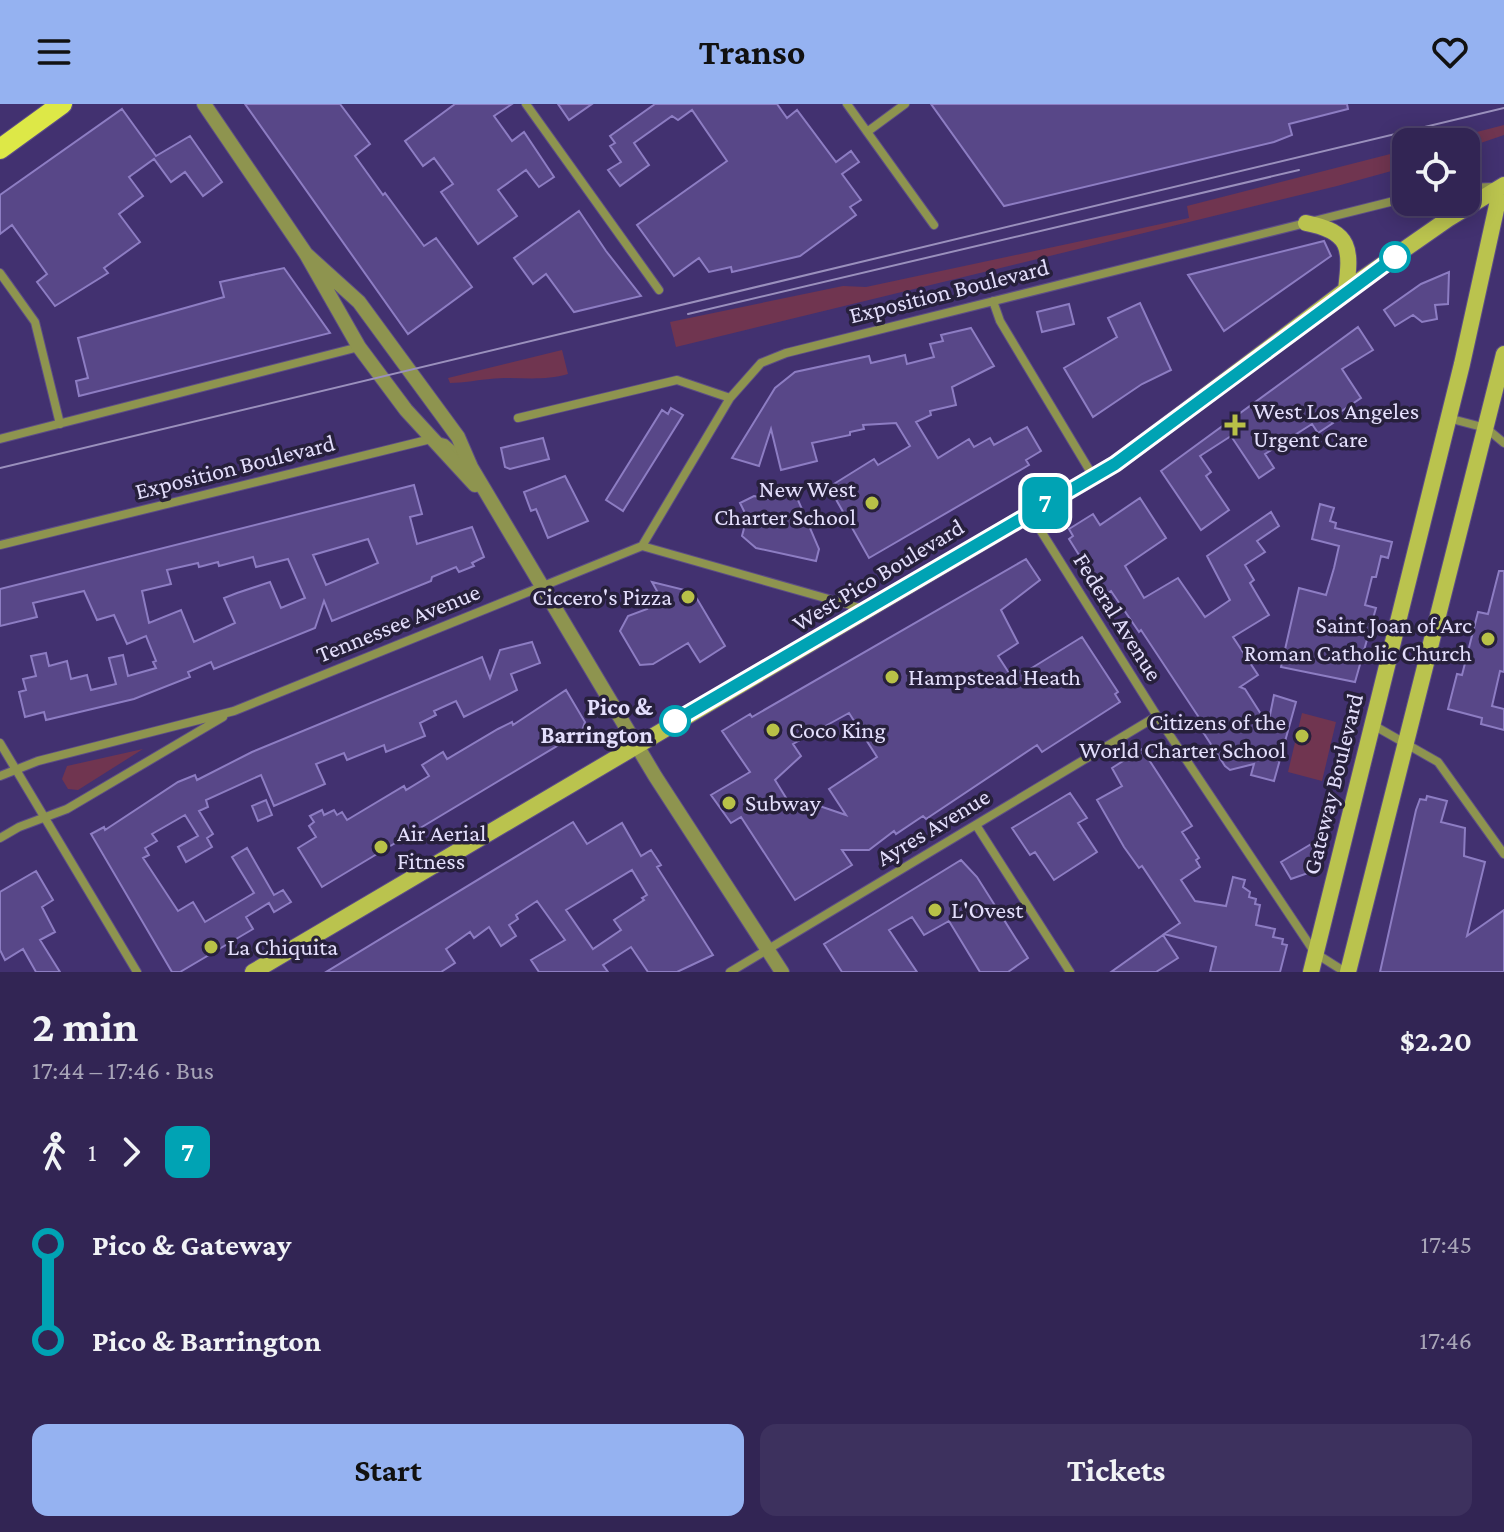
<!DOCTYPE html>
<meta charset="utf-8">
<style>
body{margin:0;font-family:"Crimson Pro",serif;background:#3d315e;color:#f1f3f6;height:100vh;display:flex;flex-direction:column;font-size:30px;white-space:nowrap}
*{box-sizing:border-box;margin:0}
p{font-size:26px;color:#a8a5b8}
.icon{flex:none;width:44px;height:44px;fill:none;stroke:currentColor;stroke-width:2;stroke-linecap:round;stroke-linejoin:round}
.map{position:relative;height:868px;overflow:hidden}
.details{display:flex;flex-direction:column;background:#322554;flex:1}
.details>*{flex:none}
.badge{padding:0 16px;border-radius:12px;font-size:28px;line-height:52px}
.tools{position:absolute;left:1392px;top:24px;display:grid;gap:16px}
.tools a{display:grid;place-items:center;width:88px;height:88px;border-radius:16px;background:#322554;box-shadow:0 4px 20px #0003,0 0 0 2px #4d426b;font-size:40px}
.map>.badge{position:absolute;translate:-50% -50%;box-shadow:0 0 0 4px #fff}
.legs{display:flex;align-items:center;gap:12px;height:88px;padding:0 32px;font-size:26px}
.legs p{margin-inline-start:auto}
.head{display:flex;align-items:center;justify-content:space-between;height:136px;padding:0 32px}
h1{font-size:44px;font-weight:700;line-height:60px}
.button{display:flex;gap:16px;margin-top:auto;padding:16px 32px}
.button a{flex:1;height:92px;border-radius:16px;background:#95b2f1;color:#111;font-size:32px;font-weight:700;line-height:92px;text-align:center}
.button a+a{background:#3d315e;color:#f1f3f6}
ul{padding:0 32px;list-style:none}
li{display:flex;align-items:center;gap:28px;height:96px;font-size:30px}
li i{display:grid;place-items:center;width:12px;height:100%;margin:0 10px;background:currentColor}
li i::after{content:'';width:20px;height:20px;margin:-10px;border:6px solid;border-radius:50%;background:#322554}
li p{margin-inline-start:auto}
li:first-child i{background:linear-gradient(#0000 50%,currentColor 0)}
li:last-child i{background:linear-gradient(currentColor 50%,#0000 0)}
header{display:flex;justify-content:space-between;align-items:center;height:104px;padding:0 32px;background:#95b2f1;color:#111;font-size:36px;font-weight:700}
.map>svg:first-child{display:block}
.green{fill:#703550}
.building{fill:#584788;stroke:#8d7dc3;stroke-width:2;fill-rule:evenodd}
.lines{fill:none;stroke-linecap:round;stroke-linejoin:round}
.minor-casing{stroke:#5c4d86;stroke-width:10}
.tertiary-casing{stroke:#5c4d86;stroke-width:16}
.secondary-casing{stroke:#5c4d86;stroke-width:18}
.primary-casing{stroke:#5c4d86;stroke-width:22}
.minor{stroke:#8e944f;stroke-width:8}
.tertiary{stroke:#8e944f;stroke-width:14}
.secondary{stroke:#bac34e;stroke-width:16}
.primary{stroke:#dde847;stroke-width:20}
.tram{stroke:#9a90bd;stroke-width:2}
.line-1-casing{stroke:#fff;stroke-width:18}
.line-1{stroke:#00a3b4;stroke-width:12}
.stop-1-dot{fill:#fff;stroke:#00a3b4;stroke-width:4}
.poi-dot{fill:#b8c147;stroke:#27203c;stroke-width:3}
.labels{text-anchor:middle;stroke-width:7;stroke-linejoin:round;paint-order:stroke}
.street-label{font-size:24px;fill:#e3defc;stroke:#27203c}
.poi-label{font-size:24px;fill:#e3defc;stroke:#27203c;text-anchor:start}
.stop-label{font-size:24px;font-weight:bold;fill:#e3defc;stroke:#27203c;text-anchor:end}
</style>
<header><svg class="icon" aria-label="menu" viewBox="0 0 24 24"><path d="M4 6h16M4 12h16M4 18h16"/></svg>Transo<svg class="icon" aria-label="heart" viewBox="0 0 24 24"><path d="M12 20l-8-8c-3-5 5-10 8-4 3-6 11-1 8 4z"/></svg></header>
<div class="map">
<svg width="1504" height="868" viewBox="0 0 1504 868">
<rect width="100%" height="100%" fill="#423170"/>
<path class="green" d="M1504 21V31L1466 44V38H1438Z
M1406 46V63L1337 82 676 243 670 218 843 182 866 183 1189 114 1187 102Z
M562 246 568 270C541 278 517 272 490 275 476 276 464 279 450 279L448 274Z
M1302 609 1336 618 1322 677 1288 668Z
M143 645 78 686 68 685 62 675 67 662Z"/>
<path class="building" d="M245 0H340L370 40 355 52 383 91 385 89 424 142 436 134 472 183 408 230Z
M455 0H512L494 12 512 37 524 28 554 73 539 83 526 66 498 86 517 112 478 140 441 88 453 80 434 54 423 62 405 37Z
M558 0H592L569 16Z
M655 0H777L787 14 797 6 836 58 851 47 859 58 842 70 861 96 850 103 856 111 800 152 732 168 731 163 709 168 699 154 674 172 637 121 727 57 692 6 678 16 672 12 634 39 649 61 620 82 608 66 621 58 610 42 615 39 610 32Z
M931 0H1347L1348 5 1289 20 1292 31 1274 38 1004 102Z
M122 5 156 52 190 32 222 78 203 92 185 68 171 78 154 55 129 73 143 92 119 110 140 138 104 164 108 169 55 202 37 178 47 170 12 121 0 130V91Z
M579 107 606 147 641 192 574 208 546 170 533 180 514 154Z
M1324 137 1331 152 1224 227 1188 171Z
M284 164 330 229 79 292 76 277 88 274 78 234 224 193 220 178Z
M1449 168 1448 200 1435 201 1437 215 1422 218 1413 211 1395 222 1384 206 1421 180Z
M1140 199 1171 266 1142 280 1093 313 1064 264 1117 233 1108 214Z
M1069 200 1074 220 1042 228 1037 208Z
M1358 223 1373 246 1342 265 1361 294 1330 315 1333 319 1318 329 1312 320 1265 350 1274 364 1259 374 1231 332 1200 352 1211 368 1206 372 1229 406 1201 426 1161 367Z
M971 224 994 262 952 283 956 301 930 307 931 311 916 318 938 354 969 335 974 343 990 334 994 341 1027 323 1041 347 1026 356 1029 361 869 454 829 383 874 355 878 361 910 342 896 319 863 321 864 325 850 328V331L812 339 817 357 781 366 771 325 759 362 732 354 775 284 795 268 869 252 871 259 905 251 907 260 934 253 930 240 943 237 941 231Z
M671 304 683 311 623 407 606 396 662 306 668 310Z
M543 334 549 355 510 365 505 363 501 344Z
M565 372 588 417 548 434 536 405 531 407 524 388Z
M414 381 422 410 410 413 417 440 472 423 484 453 472 459 474 462 459 468 456 463 432 473 431 477 332 517 324 497 315 524 214 565 211 558 188 568 190 573 134 595 46 616 44 608 25 613 19 588 26 586 23 575 36 572 31 552 46 549 49 562 67 557 71 575 87 571 91 586 116 580 109 554 123 551 128 572 156 564 153 558 156 557 146 532 127 540 114 511 97 516 84 487 33 499 37 513 0 522V485ZM368 435 378 459 326 481 313 451ZM253 453 256 463 288 455 305 494 281 504 270 478 237 489 224 494 235 519 194 538 181 506 149 519 142 487 171 480 167 466 198 459 199 463 218 458 219 462Z
M785 389 787 393 795 389 819 445 816 457 756 444 742 432 747 413 740 399 754 392 770 395Z
M1140 394 1166 434 1125 462 1144 494 1178 474 1205 513 1230 496 1207 452 1271 408 1279 422 1257 437 1265 448 1245 461 1254 476 1250 479 1269 511 1233 533 1258 571 1240 583 1245 585 1268 621 1274 591 1296 598 1274 677 1251 671 1254 660 1230 666 1225 662 1203 628 1200 620 1202 618 1141 526 1139 528 1111 487 1104 491 1069 435 1073 432 1069 425 1093 410 1100 421Z
M1320 400 1334 404 1330 417 1336 419 1335 424 1392 438 1388 454 1381 452 1376 473H1372L1365 501 1376 504 1355 578 1281 563 1299 484 1326 491 1334 464 1339 442 1312 435Z
M1026 455 1040 476 1001 506 1018 539 998 552 1011 572 1020 567 1022 570 1082 533 1118 588 1115 590 1120 598 1042 648 1037 641 926 715 923 712 896 730 894 727 869 746H842L852 761 795 796 741 713 731 719 711 691 750 668 722 627 750 610 752 613ZM849 609 877 653 829 685 846 711 805 697 793 705 775 676 801 652 793 640Z
M1499 467H1504V568L1500 567 1492 602 1504 605V626L1481 620 1482 614 1448 605 1457 570 1462 571 1478 508 1488 510Z
M652 478 693 488 725 542 700 558 688 539 653 560 640 561 620 527 628 512 647 505 641 496 657 487Z
M532 538 540 559 511 570 517 586 464 613 456 597 434 607 436 611 420 619 425 632 386 648 384 641 347 656 344 649 316 660 325 680 274 702 261 671 206 696 208 703 199 707 213 730 207 734 212 743 186 758 178 743 198 732 185 711 152 730 157 737 145 744 149 751 143 754 178 807 193 798 205 818 254 789 232 753 247 744 274 791 283 786 291 798 274 808 269 799 246 813 253 825 180 868H172L91 730 104 723 105 726 178 678 195 671 197 676 252 648 482 553 490 574 500 546Z
M566 586 585 618 582 627 322 783 298 744 316 733 309 722 314 718 310 712 322 706 324 711 334 706 337 711 342 708 347 716 404 682 406 686 429 672 422 661 443 648 447 655 498 625 512 618 513 621Z
M1142 645 1192 722 1182 728 1199 754 1196 756 1200 763 1181 776 1195 797 1226 802 1233 773 1245 776 1243 783 1250 788 1249 793 1256 795 1255 800 1260 801 1256 821 1275 825 1273 833 1283 835 1282 840 1287 841 1280 868H1210L1216 843 1164 830 1180 819 1142 762 1139 764 1124 743 1097 696 1122 682 1112 664Z
M1070 689 1087 714 1078 719 1097 748 1054 776 1035 748 1030 751 1012 724Z
M1427 692 1447 697 1441 718 1465 724 1464 752 1485 758 1467 832 1504 806V868H1380L1416 706 1420 695 1426 696Z
M266 696 272 711 258 717 252 702Z
M573 718 587 740 622 719 641 752 651 746 661 761 657 763 713 851 677 868H648L631 843 603 861 608 868H539L531 856 565 836 537 797 516 811 518 815 509 821 516 832 501 842 489 823 474 834 470 828 446 845 455 859 441 868H326ZM632 766 647 791 642 794 644 796 614 816 621 826 593 845 566 806Z
M1318 736 1311 768 1291 775 1281 758Z
M961 756 977 773 1028 854 1008 868H980L949 817 924 831 912 813 889 826 917 868H842L824 840Z
M36 767 53 796 42 803 55 828 40 836 60 868H36L23 845 5 856 0 846V788Z
M1163 831 1178 854 1156 868H1111Z"/>
<g class="lines">
<defs>
<path id="minor" d="M526 0 659 186
M847 0 934 121
M867 28 905 0
M1466 84 1493 83
M0 169 35 218 60 320
M993 197 1000 217 1093 372
M518 314 677 276 730 294 761 259 786 249 1406 94
M1448 314 1486 324 1504 339
M0 335 359 243
M1029 408 1157 612 1315 849 1345 868
M0 441 431 335 445 339 463 355
M642 442 864 505
M1373 621 1438 658 1504 750
M0 639 137 868
M0 672 38 657 234 607 642 442 730 294
M976 721 1070 868
M0 734 19 723 67 705 223 613
M730 868 1157 612"/>
<path id="tertiary" d="M204 0 306 150 359 243 406 306 475 381
M306 150 359 198 458 333 471 363 655 672 782 868"/>
<path id="secondary" d="M1306 119C1352 128 1351 145 1346 186
M253 868 1115 360 1346 186 1448 115 1504 81
M1311 868 1462 260 1501 83
M1348 868 1504 250"/>
<path id="primary" d="M0 45 62 0"/>
</defs>
<use href="#minor" class="minor-casing"/>
<use href="#tertiary" class="tertiary-casing"/>
<use href="#secondary" class="secondary-casing"/>
<use href="#primary" class="primary-casing"/>
<use href="#minor" class="minor"/>
<use href="#tertiary" class="tertiary"/>
<use href="#secondary" class="secondary"/>
<use href="#primary" class="primary"/>
<path class="tram" d="M688 210 1299 66
M0 364 1504 4"/>
</g>
<g class="lines">
<defs>
<path id="line-1" d="M675 617 1115 360 1395 153"/>
</defs>
<use href="#line-1" class="line-1-casing"/>
<use href="#line-1" class="line-1"/>
</g>
<g class="stop-1-dot">
<circle cx="1395" cy="153" r="14"/>
<circle cx="675" cy="617" r="14"/>
</g>
<g class="poi-dot">
<path d="M1231 309h8v8h8v8h-8v8h-8v-8h-8v-8h8z"/>
<circle cx="872" cy="399" r="8"/>
<circle cx="688" cy="493" r="8"/>
<circle cx="1488" cy="535" r="8"/>
<circle cx="892" cy="573" r="8"/>
<circle cx="773" cy="626" r="8"/>
<circle cx="1302" cy="632" r="8"/>
<circle cx="729" cy="699" r="8"/>
<circle cx="381" cy="743" r="8"/>
<circle cx="935" cy="806" r="8"/>
<circle cx="211" cy="843" r="8"/>
</g>
<g class="labels">
<g class="street-label">
<text transform="translate(949 187) rotate(-14)" y="8">Exposition Boulevard</text>
<text transform="translate(235 363) rotate(-14)" y="8">Exposition Boulevard</text>
<text transform="translate(878 471) rotate(-31)" y="8">West Pico Boulevard</text>
<text transform="translate(1118 513) rotate(58)" y="8">Federal Avenue</text>
<text transform="translate(398 519) rotate(-22)" y="8">Tennessee Avenue</text>
<text transform="translate(1333 680) rotate(-76)" y="8">Gateway Boulevard</text>
<text transform="translate(933 723) rotate(-31)" y="8">Ayres Avenue</text>
</g>
<g class="poi-label">
<text x="1253" y="315">West Los Angeles<tspan x="1253" dy="28">Urgent Care</tspan></text>
<text x="856" y="393" text-anchor="end">New West<tspan x="856" dy="28">Charter School</tspan></text>
<text x="672" y="501" text-anchor="end">Ciccero's Pizza</text>
<text x="1472" y="529" text-anchor="end">Saint Joan of Arc<tspan x="1472" dy="28">Roman Catholic Church</tspan></text>
<text x="908" y="581">Hampstead Heath</text>
<text x="1286" y="626" text-anchor="end">Citizens of the<tspan x="1286" dy="28">World Charter School</tspan></text>
<text x="789" y="634">Coco King</text>
<text x="745" y="707">Subway</text>
<text x="397" y="737">Air Aerial<tspan x="397" dy="28">Fitness</tspan></text>
<text x="951" y="814">L'Ovest</text>
<text x="227" y="851">La Chiquita</text>
</g>
<g class="stop-label">
<text x="653" y="611">Pico &amp;<tspan x="653" dy="28">Barrington</tspan></text>
</g>
</g>
</svg>
<div class="tools">
<a><svg class="icon" aria-label="locate" viewBox="0 0 24 24"><circle cx="12" cy="12" r="6"/><path d="M12 2v4M12 18v4M2 12h4M18 12h4"/></svg></a>
</div>
<b class="badge" style="left:1045px;top:399px;background:#00a3b4;color:#fff">7</b>
</div>
<section class="details">
<div class="head"><div><h1>2 min</h1><p>17:44 – 17:46 · Bus</p></div><b>$2.20</b></div>
<div class="legs"><svg class="icon" aria-label="walk" viewBox="0 0 24 24"><circle cx="13" cy="4" r="2"/><path d="M13 8l-2 6 4 7M11 14l-3 7M7 12l3-4h3l4 4"/></svg>1<svg class="icon" aria-label="forward" viewBox="0 0 24 24"><path d="M9 5l7 7-7 7"/></svg><b class="badge" style="background:#00a3b4;color:#fff">7</b></div>
<ul>
<li><i style="color:#00a3b4"></i><b>Pico &amp; Gateway</b><p>17:45</p></li>
<li><i style="color:#00a3b4"></i><b>Pico &amp; Barrington</b><p>17:46</p></li>
</ul>
<div class="button"><a>Start</a><a>Tickets</a></div>
</section>
